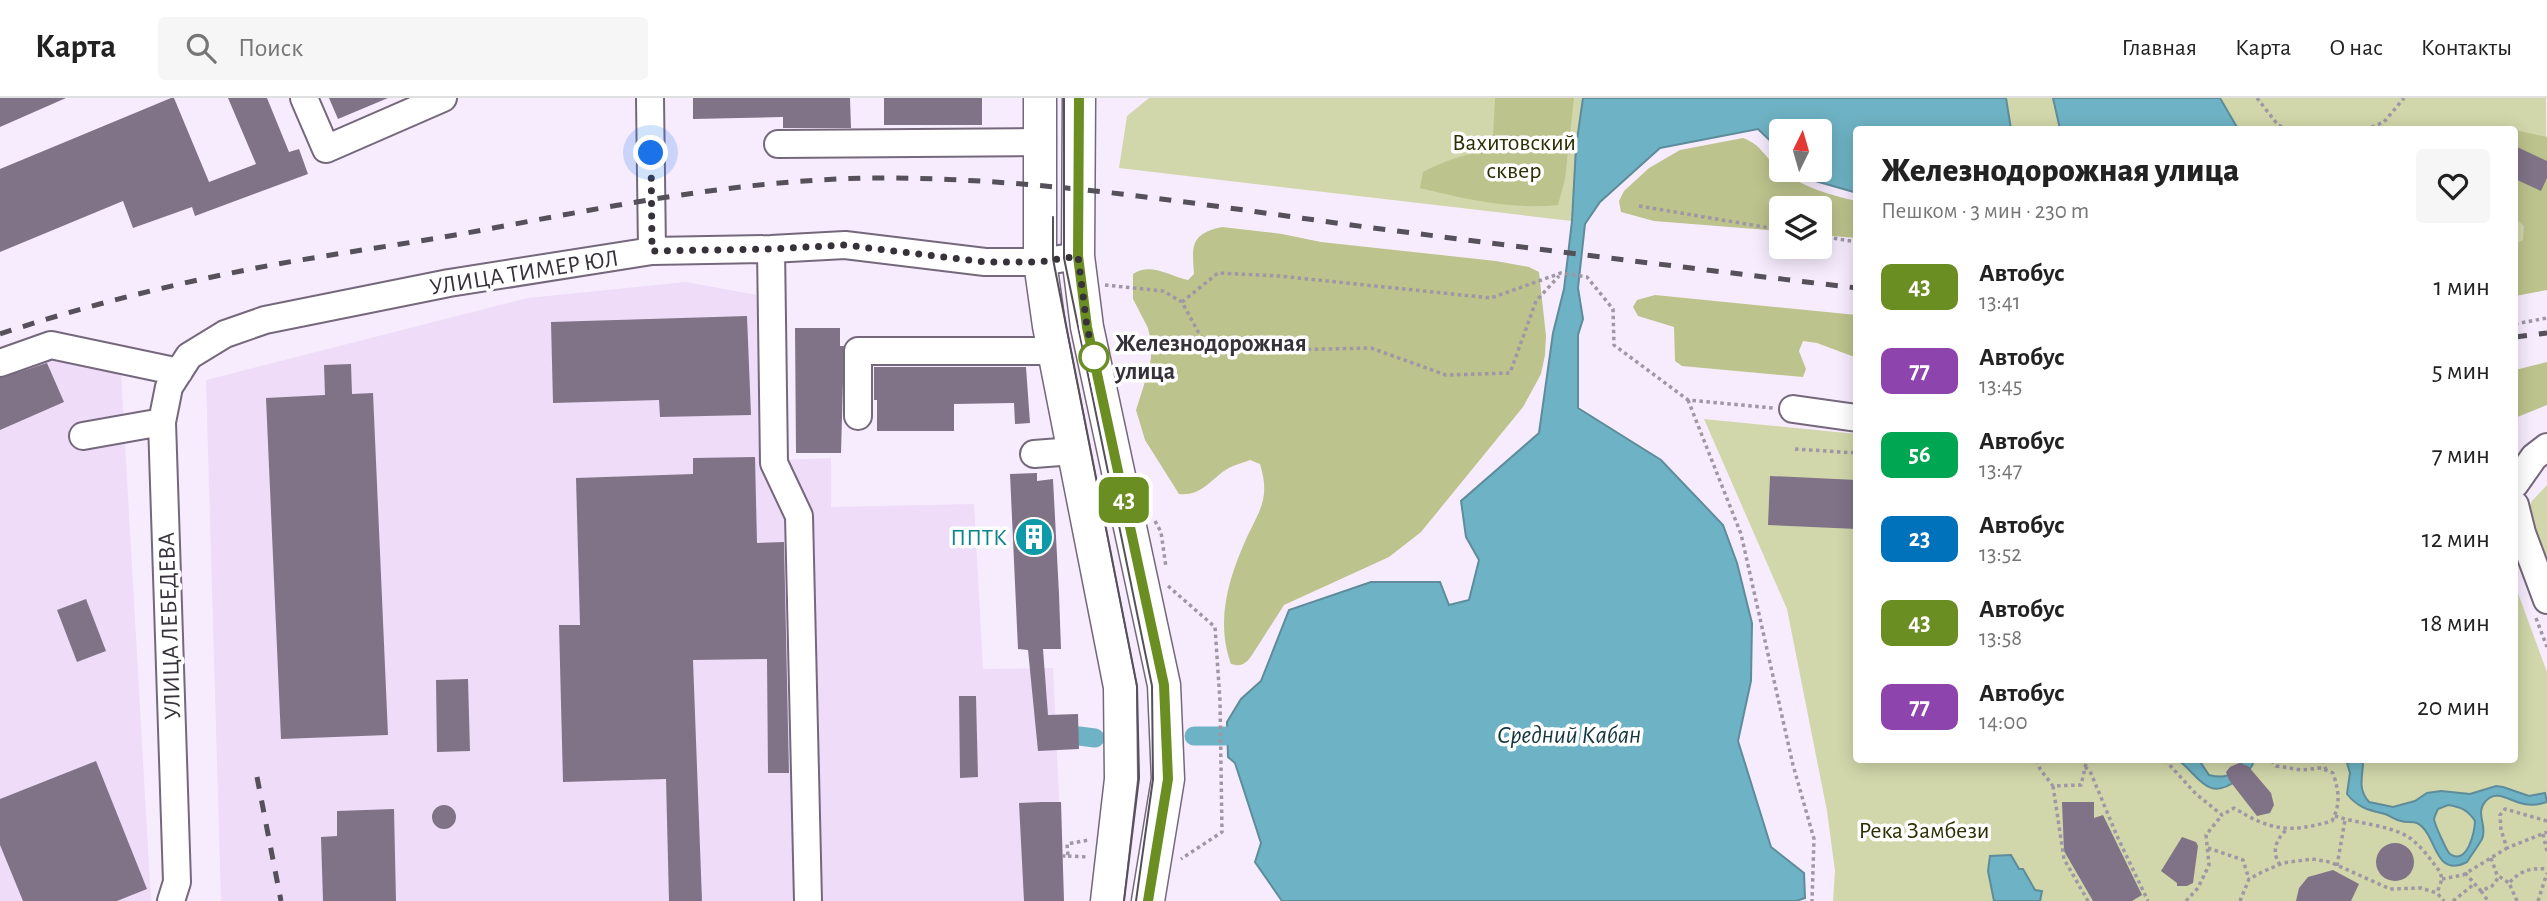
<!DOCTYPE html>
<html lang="ru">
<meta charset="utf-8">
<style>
body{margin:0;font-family:"Alegreya Sans",sans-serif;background:#f6f6f6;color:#222;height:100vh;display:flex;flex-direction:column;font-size:26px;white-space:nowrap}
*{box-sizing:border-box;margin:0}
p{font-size:23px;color:#767676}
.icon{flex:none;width:38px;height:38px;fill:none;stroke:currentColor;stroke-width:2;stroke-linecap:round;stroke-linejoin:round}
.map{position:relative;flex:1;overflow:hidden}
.drawer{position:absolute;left:1853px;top:28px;width:665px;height:637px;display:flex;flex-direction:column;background:#fff;border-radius:7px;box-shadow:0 4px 18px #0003}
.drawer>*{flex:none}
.badge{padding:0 14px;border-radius:10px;font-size:24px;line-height:46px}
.needle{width:46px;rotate:5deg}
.fabs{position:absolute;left:1769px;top:21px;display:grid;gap:14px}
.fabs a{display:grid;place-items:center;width:63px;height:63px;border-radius:7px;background:#fff;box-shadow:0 4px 18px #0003;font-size:35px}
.you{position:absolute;width:35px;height:35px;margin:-18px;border:5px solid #fff;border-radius:50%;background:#1a73e8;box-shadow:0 0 0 10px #1a73e833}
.map>.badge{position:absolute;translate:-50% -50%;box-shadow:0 0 0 4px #fff}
.round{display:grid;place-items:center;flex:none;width:74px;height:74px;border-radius:7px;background:#f6f6f6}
.overview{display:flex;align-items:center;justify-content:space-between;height:119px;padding:0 28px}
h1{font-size:33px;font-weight:800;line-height:52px}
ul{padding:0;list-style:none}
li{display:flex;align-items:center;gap:21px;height:84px;padding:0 28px}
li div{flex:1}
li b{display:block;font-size:26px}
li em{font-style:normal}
li .badge{min-width:77px;font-weight:700;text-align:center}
header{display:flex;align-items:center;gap:42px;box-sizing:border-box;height:98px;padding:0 35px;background:#fff;border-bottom:2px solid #e0e0e0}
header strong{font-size:33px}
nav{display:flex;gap:38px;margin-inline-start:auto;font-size:24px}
.search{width:490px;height:63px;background:#f6f6f6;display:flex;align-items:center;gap:18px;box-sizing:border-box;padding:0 24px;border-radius:7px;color:#767676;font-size:26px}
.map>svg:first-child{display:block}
.built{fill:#eedcf9}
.green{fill:#d1d7aa}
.forest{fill:#bcc38c}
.water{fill:#6eb3c5;stroke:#5e8c9b;stroke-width:2;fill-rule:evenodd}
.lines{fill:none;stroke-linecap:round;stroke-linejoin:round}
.canal{stroke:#6eb3c5;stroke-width:19}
.building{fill:#807387}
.minor-casing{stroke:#75687c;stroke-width:30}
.major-casing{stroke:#75687c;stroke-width:35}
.path{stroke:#9f97a4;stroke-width:3.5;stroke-dasharray:3.5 3.5;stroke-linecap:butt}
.minor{stroke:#fff;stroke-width:26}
.major{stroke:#fff;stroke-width:32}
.tram{stroke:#56505a;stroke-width:2}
.rail{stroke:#56505a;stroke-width:5;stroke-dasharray:12 12;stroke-linecap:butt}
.line-casing{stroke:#fff;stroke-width:16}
.line{stroke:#6b8e23;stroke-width:10}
.walk{stroke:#37323a;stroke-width:7;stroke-dasharray:0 12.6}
.stop-dot{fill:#fff;stroke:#6b8e23;stroke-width:3.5}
.labels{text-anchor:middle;stroke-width:7;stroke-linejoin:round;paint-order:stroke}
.park-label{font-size:24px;fill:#2d3004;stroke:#fff}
.street-label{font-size:24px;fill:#37323a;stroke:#fff}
.stop-label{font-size:24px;font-weight:bold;fill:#37323a;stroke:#fff;text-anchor:start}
.culture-label{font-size:24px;fill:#0d838f;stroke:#fff;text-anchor:end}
.water-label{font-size:26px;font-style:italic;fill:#14363e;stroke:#fff}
</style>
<header>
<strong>Карта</strong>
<div class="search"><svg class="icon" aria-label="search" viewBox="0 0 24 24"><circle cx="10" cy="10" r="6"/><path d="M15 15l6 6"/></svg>Поиск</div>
<nav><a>Главная</a><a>Карта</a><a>О нас</a><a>Контакты</a></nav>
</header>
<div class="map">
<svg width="2547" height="803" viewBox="0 0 2547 803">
<rect width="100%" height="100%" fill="#f7ecfe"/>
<path class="built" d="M686 184 784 202 785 362 831 360V409L974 406 983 571 1053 570 1064 803H221L206 282 528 200Z
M46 254 121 275 151 803H0V274Z"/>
<path class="green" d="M1149 0H1583L1576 49 1572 123 1119 70 1127 18Z
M2006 0H2546L2547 179 2515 184V32L2011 31Z
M1704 321 1857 336V662H2515V487L2547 574V803H1833L1835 773 1827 713 1787 511Z
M2547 387V470L2527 414 2532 403Z"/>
<path class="forest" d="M1495 0H1574L1565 81 1558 107C1511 112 1466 101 1420 90L1423 74C1444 63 1462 57 1485 53L1493 39Z
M2515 32 2547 39V192L2515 198V146L2523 142 2524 128 2515 120Z
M1743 40C1761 46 1766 61 1780 72 1803 89 1829 97 1857 103V140L1820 137V110H1782L1781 133 1654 123 1621 114 1619 103 1624 93 1649 70 1680 52Z
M1222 129 1282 136 1321 144 1496 163 1529 169 1539 174 1546 238 1545 257 1541 276 1523 309 1421 434 1389 459 1284 507 1252 557C1246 566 1241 569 1231 566 1215 522 1229 479 1247 439 1261 410 1270 399 1260 366L1250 362C1242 365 1231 368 1224 373 1208 385 1200 398 1179 396L1145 342 1136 312 1150 268 1152 249 1148 230 1133 201V176C1151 164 1169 178 1188 182L1194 176C1192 148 1190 136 1222 129Z
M1655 197 1857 217V260L1817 245 1803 243 1799 253 1806 271 1803 279 1682 268 1675 263 1674 229 1638 218 1633 209 1637 202Z
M2547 264V307L2515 320V272Z"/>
<path class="water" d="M1583 0H2006L2011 31 1857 32V95L1812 82 1801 72H1820V33H1782L1781 53 1758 31 1660 50 1600 104 1585 126 1578 190 1583 221 1578 237V310L1661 362 1723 427 1737 465 1752 525 1751 583 1738 643 1771 749 1804 775 1805 800 1796 803H1282L1255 764 1261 745 1235 665 1228 659 1227 624 1241 601 1261 583 1289 512 1371 484H1440L1449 507 1469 502 1479 462 1466 439 1461 403 1539 335 1553 235 1564 191 1572 123 1576 49Z
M2053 0H2220L2238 31H2060Z
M2178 662H2199L2209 677C2225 681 2231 678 2242 665V662H2254C2252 672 2245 675 2237 682 2207 705 2199 677 2178 662Z
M2357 662H2360L2363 666C2362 682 2358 691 2369 704L2393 709 2415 703 2427 695 2441 693 2470 696 2496 688 2503 689 2529 698 2545 695 2547 704C2538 707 2529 708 2520 705 2509 702 2495 691 2485 704 2475 716 2488 729 2482 741 2478 748 2472 756 2467 764 2433 781 2438 736 2417 725 2412 723 2406 725 2401 723 2395 722 2391 718 2385 716 2369 712 2358 710 2347 696L2350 675 2347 665ZM2448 707C2461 709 2468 712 2475 723 2475 734 2467 768 2450 756 2447 754 2434 725 2434 721 2435 717 2436 715 2438 711Z
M2011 757 2019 771H2023L2035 792 2042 793 2040 803H1994L1988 773 1990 758Z"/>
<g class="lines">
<path class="canal" d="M1079 638 1095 640
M1194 638H1227"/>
</g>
<path class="building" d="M0 0H66L0 29Z
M171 0H174L209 84 256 66 228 0H267L289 54 299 51 308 76 195 118 192 109 133 130 123 103 0 154V71Z
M329 0H388L338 21Z
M693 0H850L851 30H783V19L693 21Z
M884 0H982V27H884Z
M2515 48 2547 63V80L2541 93 2515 81Z
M747 218 751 317 660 319 659 302 553 305 551 224Z
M795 230H840V248H844L841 355H796Z
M47 265 64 304 0 332V280Z
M351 266 352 296 373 295 388 637 281 641 266 300 325 297 324 267Z
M874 269H1026L1030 325 1015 326 1014 305 954 306V333H877V302H874Z
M755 359 757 445 784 444 789 675H768L767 561 693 562 702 803H669L666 681 563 684 559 527H580L576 380 693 376V360Z
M1037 375V383L1053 381 1059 496 1061 551H1043L1048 617 1078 616 1079 651 1038 653 1028 552 1018 551 1010 376Z
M1770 378 1857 382V431L1768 427Z
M86 501 106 553 77 564 57 512Z
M468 581 470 653 437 654 436 582Z
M959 598H976L978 679 960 680Z
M96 663 147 791 117 803H23L0 747V701Z
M2239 665 2248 668 2271 695 2274 707 2270 715 2257 718 2229 682 2226 674 2230 669Z
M1042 704H1061L1064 803H1024L1019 705Z
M2062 704H2094V720L2103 717 2142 797 2132 803H2093L2064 753Z
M432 719a12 12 0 1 1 24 0a12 12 0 1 1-24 0Z
M394 711 396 803H323L321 739 337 738V713Z
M2182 739 2196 744 2198 748 2193 785 2187 788H2177V785L2161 773Z
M2376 764a19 19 0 1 1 38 0a19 19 0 1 1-38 0Z
M2333 772 2359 786 2351 803H2296L2299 790 2308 779Z"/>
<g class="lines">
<defs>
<path id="minor" d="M304 0 326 51 443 0
M650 0 652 153
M778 46 1039 44
M771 151 774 365 799 418 808 803
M0 265 51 247 179 274
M1793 311 1857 320
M858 318V253H1054
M83 338 162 324
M1034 356 1074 353
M2515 386 2534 359 2547 349
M2515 407 2522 435 2547 502
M171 803 177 784 162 324 169 289 189 258 225 236 265 222 449 185 652 153 771 151 845 147 985 164H1040L1078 158"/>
<path id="major" d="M1040 0V164L1049 228 1120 589 1121 681 1107 803
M1079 0 1078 158 1087 229 1164 587 1168 681 1148 803"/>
</defs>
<use href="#minor" class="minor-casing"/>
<use href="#major" class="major-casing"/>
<path class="path" d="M2257 0 2278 27 2290 32
M2365 32 2384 24 2404 0
M1639 108 1782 132
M1820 138 1857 144
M1105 187 1163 193 1182 204 1203 243 1231 253 1371 250 1446 277 1510 275 1536 203 1559 178
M1182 204 1218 175 1279 178 1491 200 1561 175 1587 179 1613 211 1614 247 1688 302 1773 310
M2515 226 2547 220
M1688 302 1741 436 1793 667 1814 741 1812 803
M1795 351 1857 355
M1155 423 1161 434 1166 469
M1168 488 1215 529 1220 603 1222 734 1181 761
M2536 520 2547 549
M2037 662 2040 671 2053 688 2081 687 2087 662
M2165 662 2196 696 2222 717 2234 710C2271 733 2290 735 2332 723 2341 705 2339 694 2333 675L2321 670 2302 672 2276 668 2271 662
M2323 662 2326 672
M2085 669 2090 673 2117 738 2148 803
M2053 688 2064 761 2088 803
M2335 718C2358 726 2391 727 2410 740 2422 749 2431 762 2440 774L2442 781 2437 795
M2547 723 2505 711 2500 717 2501 732 2507 750 2547 734
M2543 736 2547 753
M2208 750 2243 762 2249 781
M1062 758H1068L1067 746 1089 742
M1068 758 1088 759
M2491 760 2497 777 2509 785
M2280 767C2271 754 2276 742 2286 732
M2337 768 2345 722
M2465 775 2481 793 2492 788 2499 779
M2442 781 2463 777 2507 750
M2481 793 2488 803
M2186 803 2198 790 2209 767 2206 737 2222 717
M2240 803 2249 781 2262 774 2283 765 2312 761 2330 764 2390 791 2421 790 2437 795 2444 803
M2453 803 2473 787
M2517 803 2509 785C2521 772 2530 770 2547 771
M2538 803 2547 775"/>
<use href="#minor" class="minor"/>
<use href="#major" class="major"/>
<path class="tram" d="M1064 0V160L1152 588 1153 681 1136 803
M1053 119V161L1137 588 1139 680 1124 803"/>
<path class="rail" d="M0 236C84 208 169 187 256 170 324 157 393 148 461 136 603 110 746 79 891 80 1045 81 1198 106 1351 127 1519 149 1688 170 1857 190
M2515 239 2547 235
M257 679 281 803"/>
</g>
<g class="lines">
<defs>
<path id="line" d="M1079 0 1078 158 1087 229 1164 587 1168 681 1148 803"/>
</defs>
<use href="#line" class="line-casing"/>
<use href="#line" class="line"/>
<path class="walk" d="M651 55 652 153 771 151 845 147 985 164H1040L1078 158 1087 229 1094 259"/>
</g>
<defs>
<symbol id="building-disc" viewBox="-11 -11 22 22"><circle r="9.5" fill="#0f9aa8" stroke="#fff"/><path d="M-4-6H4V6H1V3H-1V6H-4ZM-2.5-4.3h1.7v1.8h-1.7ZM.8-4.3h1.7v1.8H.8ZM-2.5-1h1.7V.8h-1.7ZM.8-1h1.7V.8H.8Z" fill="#fff"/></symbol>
</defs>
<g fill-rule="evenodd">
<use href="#building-disc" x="1012" y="417" width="44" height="44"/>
</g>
<circle class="stop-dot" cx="1094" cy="259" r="14"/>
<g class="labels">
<g class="park-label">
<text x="1514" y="52">Вахитовский<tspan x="1514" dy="28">сквер</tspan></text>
<text x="1924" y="740">Река Замбези</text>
</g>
<g class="street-label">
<text transform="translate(524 174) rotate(-9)" y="8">УЛИЦА ТИМЕР ЮЛ</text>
<text transform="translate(169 528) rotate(-92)" y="8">УЛИЦА ЛЕБЕДЕВА</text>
</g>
<g class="stop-label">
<text x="1115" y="253">Железнодорожная<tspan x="1115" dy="28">улица</tspan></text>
</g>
<g class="culture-label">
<text x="1007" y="447">ППТК</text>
</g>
<g class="water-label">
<text x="1569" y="645">Средний Кабан</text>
</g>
</g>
</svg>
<div class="fabs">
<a><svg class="needle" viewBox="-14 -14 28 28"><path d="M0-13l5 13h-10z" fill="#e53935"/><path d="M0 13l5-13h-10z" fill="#767676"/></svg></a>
<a><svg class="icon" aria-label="layers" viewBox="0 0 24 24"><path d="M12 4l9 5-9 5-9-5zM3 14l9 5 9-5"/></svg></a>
</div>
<div class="you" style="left:651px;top:55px"></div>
<b class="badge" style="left:1124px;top:402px;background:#6b8e23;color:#fff">43</b>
<section class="drawer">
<div class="overview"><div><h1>Железнодорожная улица</h1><p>Пешком · 3 мин · 230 m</p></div><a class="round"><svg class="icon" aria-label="heart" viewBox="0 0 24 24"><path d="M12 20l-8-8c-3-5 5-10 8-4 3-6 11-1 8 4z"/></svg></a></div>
<ul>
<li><span class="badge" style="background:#6b8e23;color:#fff">43</span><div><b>Автобус</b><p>13:41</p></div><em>1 мин</em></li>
<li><span class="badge" style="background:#8e44ad;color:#fff">77</span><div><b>Автобус</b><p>13:45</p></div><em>5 мин</em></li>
<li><span class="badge" style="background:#00a651;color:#fff">56</span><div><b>Автобус</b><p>13:47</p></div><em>7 мин</em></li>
<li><span class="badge" style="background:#0072bc;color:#fff">23</span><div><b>Автобус</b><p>13:52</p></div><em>12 мин</em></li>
<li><span class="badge" style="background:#6b8e23;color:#fff">43</span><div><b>Автобус</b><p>13:58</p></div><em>18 мин</em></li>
<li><span class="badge" style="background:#8e44ad;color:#fff">77</span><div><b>Автобус</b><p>14:00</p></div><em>20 мин</em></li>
</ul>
</section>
</div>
